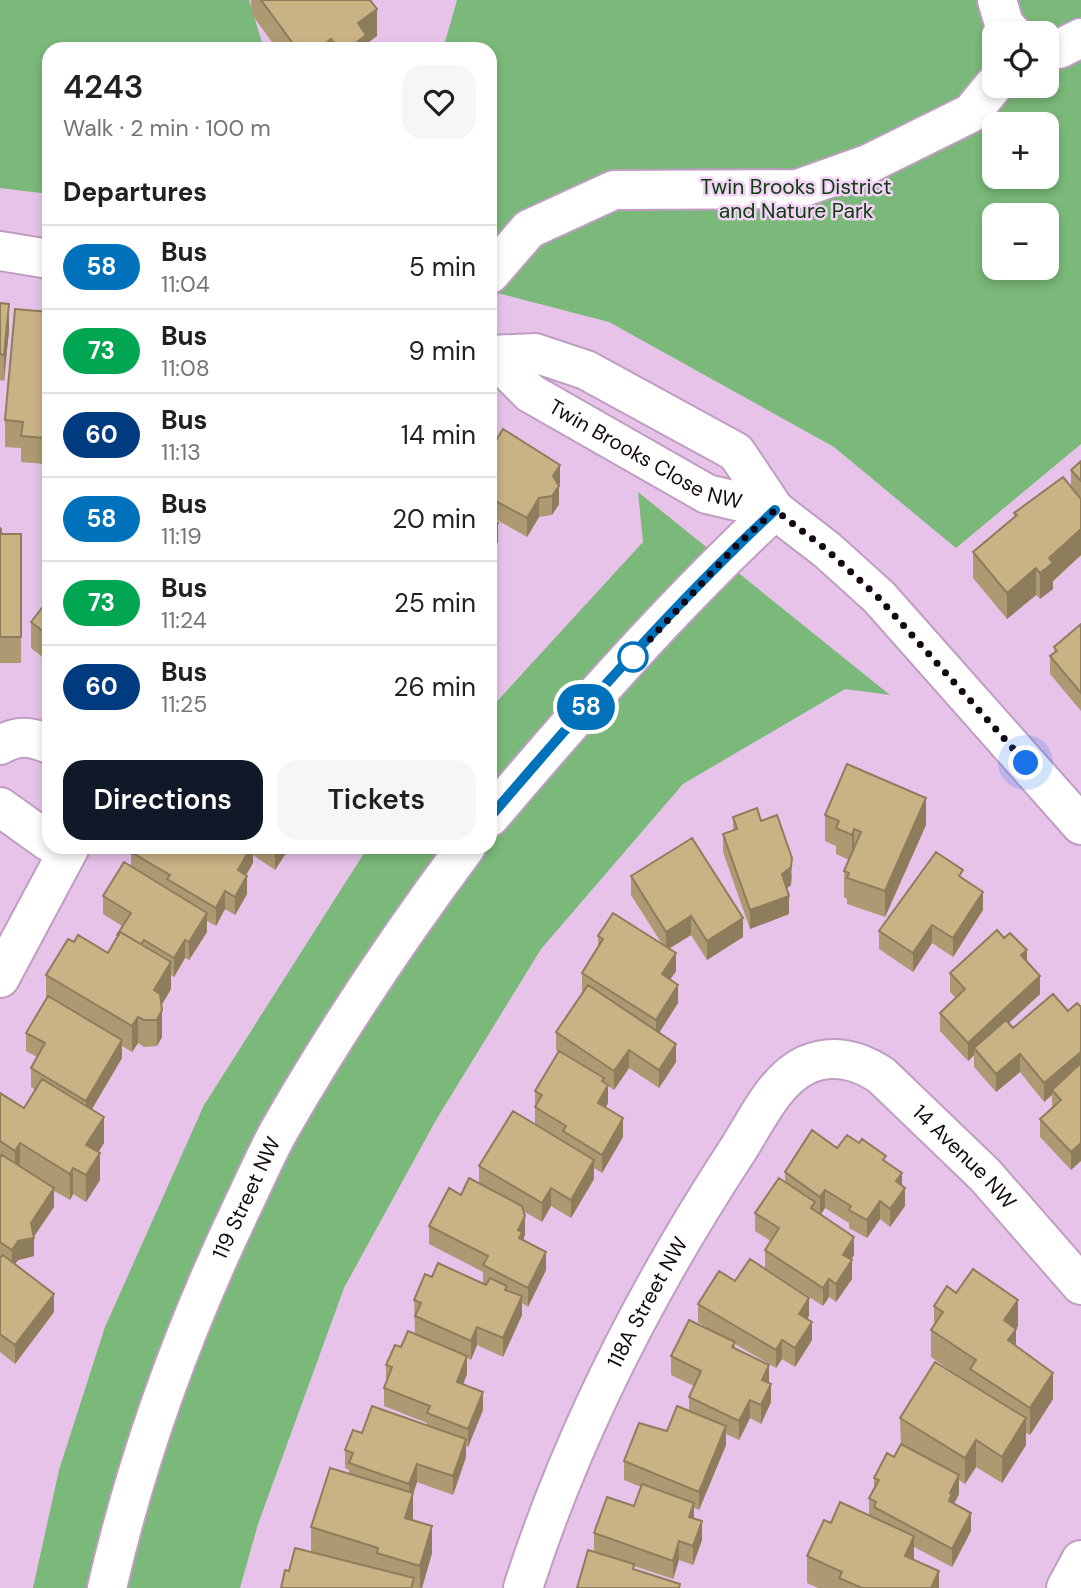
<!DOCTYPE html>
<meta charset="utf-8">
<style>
body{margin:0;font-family:"DM Sans",sans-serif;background:#f6f6f6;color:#202124;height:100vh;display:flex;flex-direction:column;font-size:26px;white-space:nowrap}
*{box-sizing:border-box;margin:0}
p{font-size:23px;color:#757577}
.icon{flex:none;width:38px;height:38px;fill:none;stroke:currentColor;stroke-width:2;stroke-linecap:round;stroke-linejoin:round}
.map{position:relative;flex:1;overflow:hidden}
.panel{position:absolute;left:42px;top:42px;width:455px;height:812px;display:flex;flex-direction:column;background:#fff;border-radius:21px;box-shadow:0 4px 10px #0003}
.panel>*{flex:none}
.badge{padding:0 14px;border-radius:23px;font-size:24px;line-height:46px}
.tools{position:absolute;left:982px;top:21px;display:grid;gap:14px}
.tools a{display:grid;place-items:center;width:77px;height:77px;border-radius:14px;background:#fff;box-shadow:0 4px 10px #0003;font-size:35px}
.you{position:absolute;width:35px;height:35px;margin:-18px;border:5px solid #fff;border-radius:50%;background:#1a73e8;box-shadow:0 0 0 10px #1a73e833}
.map>.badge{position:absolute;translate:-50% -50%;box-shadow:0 0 0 4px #fff}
h2{padding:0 21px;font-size:26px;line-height:63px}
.round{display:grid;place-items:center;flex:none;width:74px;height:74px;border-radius:21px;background:#f6f6f6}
.headline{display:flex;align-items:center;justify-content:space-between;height:119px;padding:0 21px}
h1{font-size:33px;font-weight:600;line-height:52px}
.cta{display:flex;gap:14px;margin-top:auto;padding:14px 21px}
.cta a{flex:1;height:80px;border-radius:21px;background:#111827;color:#fff;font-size:28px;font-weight:600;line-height:80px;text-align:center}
.cta a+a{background:#f6f6f6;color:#202124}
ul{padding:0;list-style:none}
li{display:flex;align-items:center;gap:21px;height:84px;padding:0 21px;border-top:2px solid #e0e0e0}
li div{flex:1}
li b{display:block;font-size:26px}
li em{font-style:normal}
li .badge{min-width:77px;font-weight:700;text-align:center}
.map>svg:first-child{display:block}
.green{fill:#7ab979;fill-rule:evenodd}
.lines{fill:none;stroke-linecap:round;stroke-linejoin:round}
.minor-casing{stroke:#c09dc2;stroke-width:42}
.minor{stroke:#fff;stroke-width:38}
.wall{fill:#ad9972}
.shaded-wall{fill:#8d7d5c}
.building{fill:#c9b284;stroke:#8d7d5c;stroke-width:2}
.line-casing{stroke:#fff;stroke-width:16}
.line{stroke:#0072bc;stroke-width:10}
.walk{stroke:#140815;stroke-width:7;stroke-dasharray:0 12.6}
.stop-dot{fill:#fff;stroke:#0072bc;stroke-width:3.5}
.labels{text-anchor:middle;stroke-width:5;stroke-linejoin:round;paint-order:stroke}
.park-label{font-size:21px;fill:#0a400e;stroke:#f5d0f7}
.street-label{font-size:21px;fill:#140815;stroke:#f5d0f7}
</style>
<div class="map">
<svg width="1081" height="1588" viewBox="0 0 1081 1588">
<rect width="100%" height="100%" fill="#e7c3ea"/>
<path class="green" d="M0 0H249L264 49H49V194L0 188Z
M457 0H1081V444L956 548 834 447 609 322 490 291V49H443ZM994 33H1046V86H994ZM994 124H1046V177H994ZM994 215H1046V268H994Z
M638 492 890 695 845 689 683 784 541 949 436 1120 344 1288 258 1524 240 1588H33L59 1470 105 1327 204 1105 368 847H490V709L643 542Z"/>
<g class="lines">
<defs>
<g id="minor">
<path d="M997 0 1004 24 1012 33"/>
<path d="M1046 49H1059L1081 38"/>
<path d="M0 251 49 259"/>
<path d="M490 274 529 229 614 190 798 189 868 164 971 113 994 85"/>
<path d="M490 355 535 353 586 370 736 452 775 510 827 550 879 597 1081 825"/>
<path id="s1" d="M493 356 530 393 707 494 775 510"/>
<path d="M0 745C18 735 30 736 49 744"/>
<path d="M0 807 49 842"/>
<path d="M490 817C580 711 673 605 775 510"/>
<path d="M0 978 70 847"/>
<path id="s2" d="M107 1588C137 1457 185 1326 243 1205 255 1180 266 1154 280 1129 336 1031 399 937 466 847"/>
<path id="s3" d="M523 1588C573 1432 648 1287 737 1151 756 1122 774 1080 806 1065 833 1053 858 1060 881 1075L985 1175 1081 1285"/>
<path d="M1066 1588 1081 1560"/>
</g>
</defs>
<use href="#minor" class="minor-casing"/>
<use href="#minor" class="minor"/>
</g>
<path class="wall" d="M251 0H370L377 36 366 44V49H277L251 13Z
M0 303 9 330 4 381 0 380Z
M49 312V453H46L45 464 21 462V448L5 447V420Z
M490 450 560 483 559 485V504L552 515 539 517 527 537 490 516Z
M1081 461V555L1053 581V589L1040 599 1036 595 1007 619 973 578V552L1014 517V513L1071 488V470Z
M0 528 1 534H21V663H0Z
M49 599V662L31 648V622Z
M1081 624V711L1050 674V656L1054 653V647Z
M825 815 926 825 885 917 847 904V899L844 897V871L849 860 836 854V846L825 841Z
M733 817 761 821 792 876 791 885 787 888 789 914 750 929 723 852V834L733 830Z
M134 847H290L275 870 253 855V863L246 875 247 894 235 915 225 909 216 926 207 921V932L189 960 185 958 174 977 171 975V989L162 1005V1037L157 1046 144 1047 138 1043 132 1052 122 1046V1058L92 1109 104 1143 98 1152 100 1180 86 1202 73 1194 70 1200 54 1191V1207L34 1236V1256L18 1260 15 1264 54 1312 15 1364 0 1352V1093L24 1108 35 1090 31 1087V1068L37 1057 26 1051V1033L46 998V975L74 942 108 953 122 926 103 914V896L131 866V852Z
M631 876 743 937 707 960 691 935 669 949 676 971 670 979 678 1003 659 1032 676 1062 659 1088 629 1068 614 1090 608 1086V1103L606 1108 623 1137 602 1173 594 1168V1179L571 1218 551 1206 542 1222 523 1211 525 1235 523 1240 546 1270 528 1307 522 1303V1315L503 1357 477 1345 471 1360 467 1358V1374L463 1384 483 1410 468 1447 466 1446V1457L453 1495 417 1482 413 1494 412 1520 432 1553 422 1588H281L289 1571 311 1552V1527L349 1474V1470L345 1468V1450L362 1433 427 1425V1423L384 1406V1388L386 1382V1365L401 1347 415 1334 414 1300 432 1277 483 1284V1272L429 1244V1226L461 1195 479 1184V1166L535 1124V1091L558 1052 556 1050V1032L583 992 582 991V973L598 946V936L662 944 631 895Z
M963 879 983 910 953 957 932 943 913 972 879 949V931Z
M1027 961 1040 994 1009 1023 1013 1028 1068 1011 1077 1003 1071 1170 1040 1137V1119L1052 1107V1095L1044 1102 1020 1072 996 1092 974 1067V1055L968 1061 940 1031V1013L956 998 950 992V973Z
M886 1161 902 1185 905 1206 890 1227 880 1219 867 1238 849 1228V1223L825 1208 821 1215 854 1255 851 1260 852 1279 836 1302 829 1297 823 1306 765 1268V1250L771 1241 755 1231V1213L785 1182V1172Z
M735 1281 809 1316 807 1319 812 1340 795 1367 782 1359 776 1368 735 1344V1348L769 1383 771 1402 761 1424 750 1418 739 1440 726 1434V1445L699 1510 694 1508V1519L702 1540 693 1565 679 1560 673 1579 634 1566V1570L680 1588H577L594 1552V1533L634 1506 641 1487 624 1480V1461L667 1431 689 1411V1397L694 1386 671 1375V1356L713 1332 698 1322V1304Z
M956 1293 1018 1326 1016 1329V1346L1053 1399 1030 1435 1026 1433V1445L1002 1483 976 1467 965 1484 959 1480V1494L954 1504 971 1531 952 1567 914 1547V1560L939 1588H818L807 1583V1556L831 1523 869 1515V1498L874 1488V1478L894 1457 901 1444 900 1418 970 1384 931 1357V1330L934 1326V1306Z"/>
<path class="shaded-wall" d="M377 9V36L366 44V49H348L358 23Z
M331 39V49L326 43Z
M9 304V330L4 381V355Z
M46 427V453L45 464V438Z
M560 465V483L553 494V476Z
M559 486V504L552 515V496Z
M539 498V517L527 537V518Z
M498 523V542L490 554V536Z
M1081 529V555L1053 581V589L1040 599V573L1049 558Z
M1036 568V595L1007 619V593Z
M926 798V825L885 917V891Z
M854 829V855L852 861V835Z
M251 847H253V863L238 889V870Z
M275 847H290L275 870Z
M792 858 791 885 782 892V874Z
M247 876V894L235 915V897Z
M225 891V909L216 926V908Z
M983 892V910L953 957V938Z
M789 896V914L750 929V910Z
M207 913V932L189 960V942Z
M691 916V935L666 950V932Z
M743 918V937L707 960V941Z
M932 925V943L913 972V953Z
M185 940V958L174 977V958Z
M1027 950V969L1021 955Z
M676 953V971L662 992V974Z
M171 962V989L154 1017V990Z
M1040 976V994L977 1052 974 1048V1055L968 1061V1043Z
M678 985V1003L656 1038V1020Z
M162 1010V1037L157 1046V1020Z
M138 1017V1043L132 1052V1026Z
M122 1040V1058L86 1119V1101Z
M676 1044V1062L659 1088V1070Z
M629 1050V1068L614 1090V1071Z
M1081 1052V1070L1052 1090V1095L1044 1102V1083Z
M1020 1054V1072L996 1092V1074Z
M604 1078V1092L608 1085V1103L598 1121V1103L602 1081Z
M104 1117V1143L86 1172V1145Z
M623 1118V1137L602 1173V1155Z
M20 1143V1169L15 1177V1151Z
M1081 1143V1161L1071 1170V1152Z
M100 1153V1180L86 1202V1175Z
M594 1160V1179L571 1218V1200Z
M73 1168V1194L70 1200V1174Z
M902 1173V1191L896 1181Z
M54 1188V1207L33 1238H34V1256L18 1260 12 1268V1250Z
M551 1188V1206L542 1222V1203Z
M905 1188V1206L890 1227V1209Z
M825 1190V1208L820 1215V1197Z
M880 1201V1219L867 1238V1220Z
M525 1216V1235L522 1242V1250L518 1230Z
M854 1237V1255L843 1273V1255Z
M546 1252V1270L528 1307V1288Z
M852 1260V1279L836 1302V1284Z
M829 1279V1297L823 1306V1288Z
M54 1294V1312L15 1364V1345Z
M522 1296V1315L503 1357V1338Z
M809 1298V1316L799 1332V1314Z
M1018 1300V1326L1004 1347V1320Z
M812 1322V1340L795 1367V1348Z
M477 1327V1345L471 1360V1341Z
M1016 1329V1355L1008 1340Z
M782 1340V1359L776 1368V1350Z
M467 1356V1374L457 1400V1382Z
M769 1365V1383L762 1380Z
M1053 1373V1399L1030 1435V1408Z
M771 1384V1402L761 1424V1405Z
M483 1392V1410L468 1447V1429Z
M750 1400V1418L739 1440V1421Z
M1026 1418V1445L1002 1483V1457Z
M726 1426V1445L699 1510V1492Z
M466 1439V1457L453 1495V1476Z
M976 1440V1467L965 1484V1458Z
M417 1464V1482L413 1494V1520L405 1518 409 1503V1484Z
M959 1475V1494L952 1507 949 1501 950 1493Z
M694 1503V1521L689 1517Z
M971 1513V1531L952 1567V1549Z
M702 1521V1540L693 1565V1546Z
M432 1526V1553L422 1588H420V1566Z
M914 1536V1562L905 1556Z
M679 1541V1560L673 1579V1561Z
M939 1571V1588H931Z"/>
<path class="building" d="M261 0H370L377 9 358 23 366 35 348 49H339L331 39 326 43 331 49H297Z
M0 303 9 304 4 355 0 354Z
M15 309 49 312V427H46L45 438 21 436 23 422 5 420Z
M503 429 560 465 553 476 559 486 552 496 539 498 527 518 490 498V450Z
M1081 461V481L1071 470Z
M1063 477 1081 499V529L1049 558 1053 563 1040 573 1036 568 1007 593 973 552 1017 515 1014 513Z
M490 519 498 523 490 536Z
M0 528 1 529V534H21V637H0Z
M49 599V636L31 622Z
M1081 624V693L1050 656 1057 651 1054 647Z
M847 764 926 798 885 891 847 878 849 873 844 871 861 832 854 829 852 835 836 828 839 821 825 815Z
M757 808 761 821 777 815 792 858 791 867 782 874 789 896 750 910 723 834 737 829 733 817Z
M692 838 743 918 707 941 691 916 666 932 631 876Z
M134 847H251L238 870 247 876 235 897 225 891 216 908 167 879 170 875 131 852Z
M936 852 963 870 959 876 983 892 953 938 932 925 913 953 879 931Z
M124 862 207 913 189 942 185 940 174 958 144 940 141 944 120 932 118 936 117 935 131 913 103 896Z
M613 913 676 953 662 974 678 985 656 1020 582 973 603 939 598 936Z
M997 930 1004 938 1010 933 1027 950 1021 955 1040 976 968 1043 940 1013 965 989 950 973Z
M120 932 171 962 154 990 160 994 162 1010 157 1020H144L138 1017 132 1026 46 975 68 939 74 942 78 935 108 953Z
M588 985 676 1044 659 1070 629 1050 614 1071 556 1032Z
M1053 994 1068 1011 1077 1003 1081 1007V1052L1044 1083 1020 1054 996 1074 974 1048 1006 1020 1013 1028Z
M48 996 122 1040 86 1101 31 1068 45 1043 26 1033Z
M559 1051 604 1078 602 1081 608 1085 598 1103 623 1118 602 1155 563 1131 566 1126 535 1107 542 1095 535 1091Z
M1081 1063V1143L1071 1152 1040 1119 1061 1100 1052 1090Z
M42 1079 104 1117 86 1145 100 1153 86 1175 73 1168 70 1174 20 1143 15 1151 0 1141V1093L24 1108Z
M513 1111 594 1160 571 1200 551 1188 542 1203 479 1166Z
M812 1130 837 1148 847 1135 859 1143 862 1139 886 1156 883 1160 902 1173 896 1181 905 1188 890 1209 880 1201 867 1220 849 1210 851 1206 825 1190 820 1197 785 1172Z
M2 1155 54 1188 31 1223 34 1238 18 1241 12 1250 0 1242V1157Z
M469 1178 522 1206 525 1216 518 1230 522 1232 519 1238 546 1252 528 1288 483 1265 488 1256 429 1226 449 1188 461 1195Z
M779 1178 815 1202 811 1208 854 1237 843 1255 852 1260 836 1284 829 1279 823 1288 765 1250 779 1228 755 1213Z
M3 1255 54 1294 15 1345 0 1334V1258Z
M750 1259 809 1298 799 1314 812 1322 795 1348 782 1340 776 1350 698 1304 719 1271 735 1281Z
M438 1263 486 1285 490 1278 507 1286 505 1290 522 1296 503 1338 477 1327 471 1341 415 1316 421 1303 414 1300 425 1274 432 1277Z
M973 1269 1018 1300 1004 1320 1016 1329 1008 1340 1053 1373 1030 1408 970 1369 976 1360 931 1330 943 1312 934 1306 947 1286 956 1293Z
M689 1320 735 1342 732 1347 769 1365 762 1380 771 1384 761 1405 750 1400 739 1421 689 1397 701 1371 671 1356Z
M408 1331 467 1356 457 1382 483 1392 468 1429 427 1413 430 1406 384 1388 392 1367 386 1365 395 1345 401 1347Z
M935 1362 1026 1418 1002 1457 976 1440 965 1458 900 1418Z
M372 1406 466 1439 453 1476 417 1464 409 1484 349 1463 353 1453 345 1450 353 1430 362 1433Z
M677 1406 726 1426 699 1492 624 1461 639 1423 667 1431Z
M901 1444 959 1475 950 1493 952 1494 949 1501 971 1513 952 1549 874 1507 876 1502 869 1498 879 1480 874 1478 887 1453 894 1457Z
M330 1468 413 1493 405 1518 432 1526 420 1566 377 1553 378 1548 311 1527Z
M642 1484 694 1503 689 1517 702 1521 693 1546 679 1541 673 1561 594 1533 607 1497 634 1506Z
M840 1502 914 1536 905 1556 939 1571 931 1588H862L839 1578 842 1572 807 1556 824 1520 831 1523Z
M295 1548 414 1578 411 1588H281L285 1570 289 1571Z
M588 1550 634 1564 633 1569 680 1584 679 1588H577Z"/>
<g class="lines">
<defs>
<path id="line" d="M490 817C580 712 673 605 775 510"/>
</defs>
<use href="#line" class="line-casing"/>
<use href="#line" class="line"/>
<path class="walk" d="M633 657 629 662 737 545 775 510 827 550 878 597 1026 763"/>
</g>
<circle class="stop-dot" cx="633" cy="657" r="14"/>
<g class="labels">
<g class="park-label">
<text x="796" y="194">Twin Brooks District<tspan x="796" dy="24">and Nature Park</tspan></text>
</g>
<g class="street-label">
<text dy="7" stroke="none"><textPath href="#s1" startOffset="184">Twin Brooks Close NW</textPath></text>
<text dy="7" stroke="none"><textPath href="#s3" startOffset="796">14 Avenue NW</textPath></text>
<text dy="7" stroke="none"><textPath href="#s2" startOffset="415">119 Street NW</textPath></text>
<text dy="7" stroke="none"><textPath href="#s3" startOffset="312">118A Street NW</textPath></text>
</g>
</g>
</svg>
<div class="tools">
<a><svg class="icon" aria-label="locate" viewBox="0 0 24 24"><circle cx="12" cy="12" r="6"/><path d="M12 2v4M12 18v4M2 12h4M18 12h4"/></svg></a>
<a>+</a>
<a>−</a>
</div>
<div class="you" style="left:1026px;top:763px"></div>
<b class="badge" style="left:586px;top:707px;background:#0072bc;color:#fff">58</b>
<section class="panel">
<div class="headline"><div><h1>4243</h1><p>Walk · 2 min · 100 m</p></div><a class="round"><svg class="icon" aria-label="heart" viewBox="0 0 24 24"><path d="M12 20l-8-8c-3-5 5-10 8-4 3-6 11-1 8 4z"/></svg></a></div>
<h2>Departures</h2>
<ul>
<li><span class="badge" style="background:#0072bc;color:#fff">58</span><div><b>Bus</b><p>11:04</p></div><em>5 min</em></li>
<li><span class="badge" style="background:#00a651;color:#fff">73</span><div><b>Bus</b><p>11:08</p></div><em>9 min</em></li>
<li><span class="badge" style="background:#003b80;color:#fff">60</span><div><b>Bus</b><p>11:13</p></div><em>14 min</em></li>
<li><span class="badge" style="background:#0072bc;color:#fff">58</span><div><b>Bus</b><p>11:19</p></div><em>20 min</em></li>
<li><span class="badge" style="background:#00a651;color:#fff">73</span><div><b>Bus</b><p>11:24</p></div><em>25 min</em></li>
<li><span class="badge" style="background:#003b80;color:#fff">60</span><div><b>Bus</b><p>11:25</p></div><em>26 min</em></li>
</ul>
<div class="cta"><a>Directions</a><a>Tickets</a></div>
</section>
</div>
